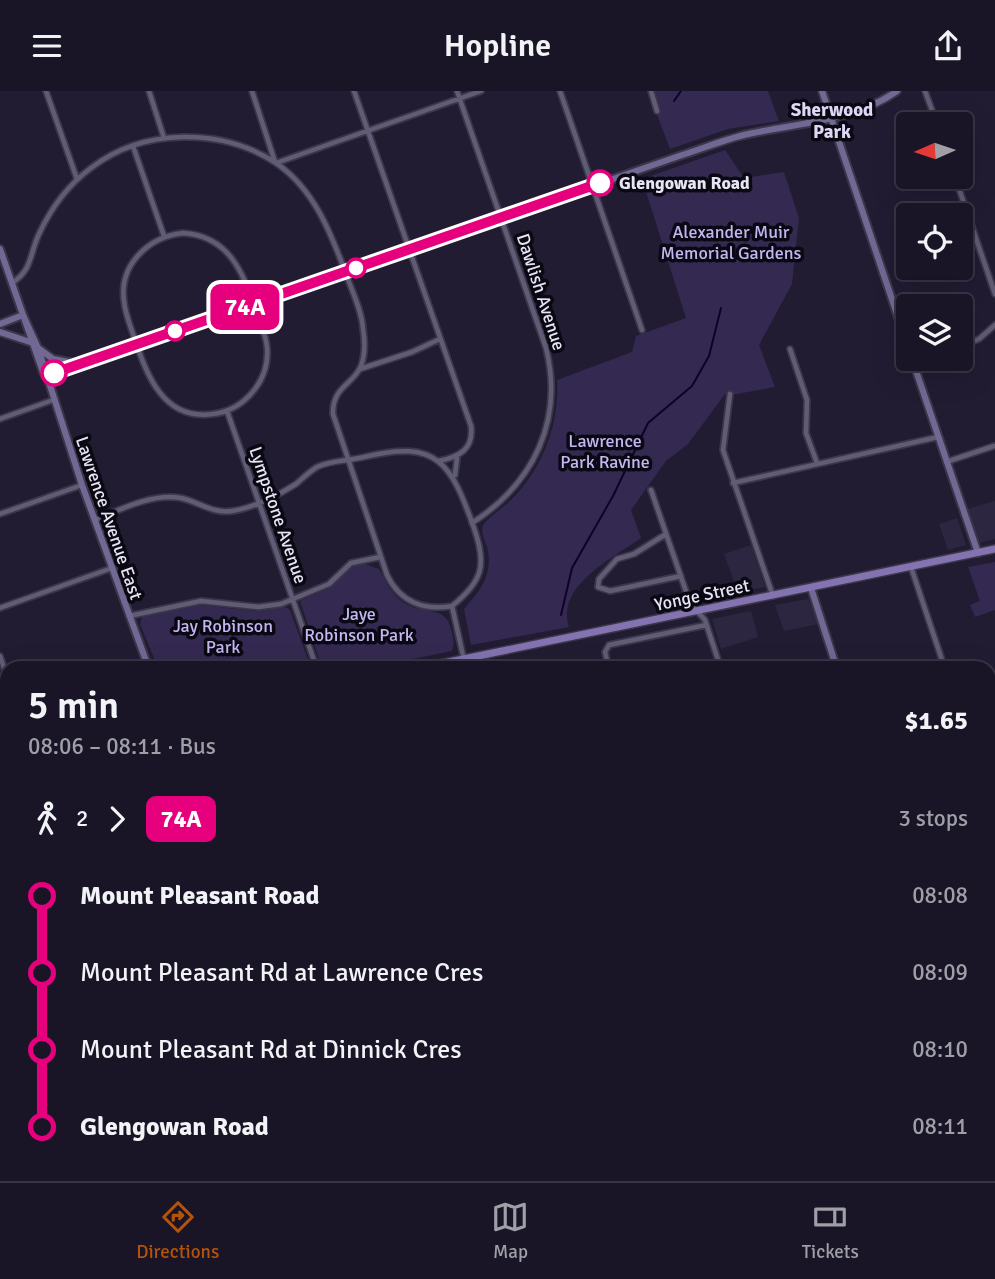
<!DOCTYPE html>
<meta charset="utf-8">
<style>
body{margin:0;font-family:Signika,sans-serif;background:#221e2e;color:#f1f3f6;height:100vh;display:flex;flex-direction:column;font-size:26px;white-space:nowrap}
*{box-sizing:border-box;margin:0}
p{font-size:23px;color:#9f9fa7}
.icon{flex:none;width:38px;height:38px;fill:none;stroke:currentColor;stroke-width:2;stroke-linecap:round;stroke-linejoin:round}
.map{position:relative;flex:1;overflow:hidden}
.sheet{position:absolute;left:0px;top:570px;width:996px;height:520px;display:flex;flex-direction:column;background:#191526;border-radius:21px 21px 0 0;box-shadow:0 7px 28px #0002,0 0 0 2px #373443}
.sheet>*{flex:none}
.badge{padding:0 14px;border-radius:10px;font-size:24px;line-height:46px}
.needle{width:46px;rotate:267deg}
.buttons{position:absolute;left:896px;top:21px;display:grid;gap:14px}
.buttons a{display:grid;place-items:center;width:77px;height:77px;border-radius:7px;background:#191526;box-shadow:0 7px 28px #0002,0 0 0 2px #373443;font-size:35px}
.map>.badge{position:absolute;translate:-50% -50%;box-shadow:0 0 0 4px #fff}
.legs{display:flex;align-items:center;gap:10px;height:77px;padding:0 28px;font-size:23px}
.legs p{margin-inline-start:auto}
.head{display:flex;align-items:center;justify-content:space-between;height:119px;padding:0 28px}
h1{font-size:38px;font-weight:600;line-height:52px}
ul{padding:0 28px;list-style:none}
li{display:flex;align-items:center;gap:24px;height:77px;font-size:26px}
li i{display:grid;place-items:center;width:10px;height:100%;margin:0 9px;background:currentColor}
li i::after{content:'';width:18px;height:18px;margin:-9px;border:5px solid;border-radius:50%;background:#191526}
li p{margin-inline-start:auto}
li:first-child i{background:linear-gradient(#0000 50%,currentColor 0)}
li:last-child i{background:linear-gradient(currentColor 50%,#0000 0)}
header{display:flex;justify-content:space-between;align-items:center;height:91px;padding:0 28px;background:#191526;font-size:32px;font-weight:600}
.tab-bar{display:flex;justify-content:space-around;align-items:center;height:98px;border-top:2px solid #373443;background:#191526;font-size:19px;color:#9f9fa7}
.tab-bar a{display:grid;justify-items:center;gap:4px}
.tab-bar .on{color:#b45309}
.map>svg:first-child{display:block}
.built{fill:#2d2641}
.green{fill:#342950}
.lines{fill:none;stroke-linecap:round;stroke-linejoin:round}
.stream{stroke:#10002b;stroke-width:2}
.street-casing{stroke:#3b3749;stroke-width:8}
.secondary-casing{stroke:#3b3749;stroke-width:10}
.primary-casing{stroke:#3b3749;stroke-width:10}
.street{stroke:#615c76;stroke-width:4.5}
.secondary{stroke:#726894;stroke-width:6}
.primary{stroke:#8373b1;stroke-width:7}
.line-1-casing{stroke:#fff;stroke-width:16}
.line-1{stroke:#e6007e;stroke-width:10}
.stop-1-dot{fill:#fff;stroke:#e6007e;stroke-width:3.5}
.labels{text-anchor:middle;stroke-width:7;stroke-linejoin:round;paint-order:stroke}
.stop-label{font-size:18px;font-weight:bold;fill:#e7e4f4;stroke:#0a0812;text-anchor:start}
.park-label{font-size:18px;fill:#c3b7f1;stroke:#0a0812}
.street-label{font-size:18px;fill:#e7e4f4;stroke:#0a0812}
.neighbourhood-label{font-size:19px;font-weight:bold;fill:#ded8f6;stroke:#0a0812}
</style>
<header><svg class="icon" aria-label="menu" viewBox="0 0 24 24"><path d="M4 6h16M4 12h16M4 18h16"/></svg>Hopline<svg class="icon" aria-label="share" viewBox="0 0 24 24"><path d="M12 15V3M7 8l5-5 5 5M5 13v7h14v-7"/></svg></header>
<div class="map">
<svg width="995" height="1090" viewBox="0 0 995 1090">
<rect width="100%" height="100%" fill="#211c32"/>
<path class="built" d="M995 410V448L979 452 967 418Z
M957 427 966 454 948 459 939 433Z
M751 454 765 496 738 501 724 463Z
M808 508 819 533 784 540 775 514Z
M751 520 758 546 721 558 712 528Z
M0 671 7 684V746L0 729Z
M492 1083H541L545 1090H490Z
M555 1083H887L889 1090H560Z"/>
<path class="green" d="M654 0H768L779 30 728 38 670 58 654 16 658 13Z
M725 59 744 87 784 81 799 127 792 193 759 254 775 296 737 303H725L688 353 666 370 631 419 641 447C613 467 555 495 569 536L471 554 464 518C480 500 494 482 487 456 484 447 481 443 483 434 491 424 503 417 512 408 542 378 560 332 557 289L632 261 636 245 686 227 642 88Z
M995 471V519L975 526 970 514 980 510 968 476Z
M362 472 379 478C386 491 392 505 406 513 424 524 446 514 451 538 453 546 455 552 452 560L369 577H322L300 510 328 498 350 477Z
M200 514 257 520 286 516 290 519 311 577H201L198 569 179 573 177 576 158 577 140 533 142 526Z
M522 568 524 577H496L495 573Z
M611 1083H642L644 1090H613Z
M728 1083H767L746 1090H730Z"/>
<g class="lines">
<path class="stream" d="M674 10 681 0
M561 524 572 477 613 405 648 332 692 295 709 265 721 217"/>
<defs>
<path id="street" d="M46 0 77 88
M149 0 164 47
M252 0 275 71
M354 0 471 335C474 359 458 366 439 370
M457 0 546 257C564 329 534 392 472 432
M560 0 642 239
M651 0 657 20
M925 0 937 33
M133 55 164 145
M276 72 481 0
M955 86 995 203
M183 142C229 145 243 181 256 220 260 232 266 244 267 256 270 289 245 319 213 323 163 330 147 284 134 246 130 234 125 222 124 210 119 174 148 146 183 142Z
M12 192C33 178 29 164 39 143 51 117 68 94 91 77 143 37 221 36 276 72 314 98 331 142 346 183 352 200 362 220 363 238 365 250 365 264 361 275 353 294 332 296 333 323L387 484C400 511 424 520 452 515
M961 255 979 248 995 234
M790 258 807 309 806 342 817 372
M914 271 924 268
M360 278 412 261 440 248
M730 303 723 359 773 505
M227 320 317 578
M0 328 53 309
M946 371 994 355
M455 384 457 367
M733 392 938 346
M651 399 690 512 705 529 721 578
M0 423 82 394
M95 429C121 418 153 402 181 407 199 411 213 423 232 420 253 417 279 404 296 393 303 387 309 381 317 376 331 369 349 370 364 366 438 348 451 372 474 437 487 474 483 490 452 515
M666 443 634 463 617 468 599 488 598 496 610 500 681 485
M911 476 945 578
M452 515 466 578
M0 517 112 477
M129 525 201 510 258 516 281 513 329 493 351 472 380 466
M0 565 7 586
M609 578 605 561 609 554 706 534
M989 643 995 640
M989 703 995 721
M989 831 995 829
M0 853 7 873
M0 931 7 932
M989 1067 995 1065
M81 1083 83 1090
M167 1083 170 1090
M245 1083 248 1090
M409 1083 412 1090
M545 1083 549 1090
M893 1083 895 1090
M291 1090 310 1083
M484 1090 485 1083
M923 1090 943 1083"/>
<path id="secondary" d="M822 0 908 256
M0 158 43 281
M23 224 38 257 82 394 149 578
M0 233 23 224
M0 241 30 251
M38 257 53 268 74 272
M912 268 978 462
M45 285 682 64C701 58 721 50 740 45 792 32 852 32 897 0
M811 497 837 578
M989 1024 995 1042
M323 1083 325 1090"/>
<path id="primary" d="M415 578 995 458
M0 667 7 665"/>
</defs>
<use href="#street" class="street-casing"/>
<use href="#secondary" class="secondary-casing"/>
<use href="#primary" class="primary-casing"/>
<use href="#street" class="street"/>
<use href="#secondary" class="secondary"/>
<use href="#primary" class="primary"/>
</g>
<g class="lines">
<defs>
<path id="line-1" d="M54 282 600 92"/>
</defs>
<use href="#line-1" class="line-1-casing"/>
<use href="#line-1" class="line-1"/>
</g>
<g class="stop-1-dot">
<circle cx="600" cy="92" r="12"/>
<circle cx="356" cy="177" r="9"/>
<circle cx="175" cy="240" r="9"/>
<circle cx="54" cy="282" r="12"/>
</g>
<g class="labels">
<g class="stop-label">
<text x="619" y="98">Glengowan Road</text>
</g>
<g class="park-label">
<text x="731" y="147">Alexander Muir<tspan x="731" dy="21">Memorial Gardens</tspan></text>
<text x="605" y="356">Lawrence<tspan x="605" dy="21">Park Ravine</tspan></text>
<text x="359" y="529">Jaye<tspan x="359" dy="21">Robinson Park</tspan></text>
<text x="223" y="541">Jay Robinson<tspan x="223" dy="21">Park</tspan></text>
</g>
<g class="street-label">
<text transform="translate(541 201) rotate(72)" y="6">Dawlish Avenue</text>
<text transform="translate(278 424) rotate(71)" y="6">Lympstone Avenue</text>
<text transform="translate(109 427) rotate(71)" y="6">Lawrence Avenue East</text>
<text transform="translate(702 504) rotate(-12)" y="6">Yonge Street</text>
</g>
<g class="neighbourhood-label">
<text x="832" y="25">Sherwood<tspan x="832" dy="22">Park</tspan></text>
</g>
</g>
</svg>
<div class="buttons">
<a><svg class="needle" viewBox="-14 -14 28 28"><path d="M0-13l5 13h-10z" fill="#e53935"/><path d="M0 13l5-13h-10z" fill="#9f9fa7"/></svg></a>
<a><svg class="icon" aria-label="locate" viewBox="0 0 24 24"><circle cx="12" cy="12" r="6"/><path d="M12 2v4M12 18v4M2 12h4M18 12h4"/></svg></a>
<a><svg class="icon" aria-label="layers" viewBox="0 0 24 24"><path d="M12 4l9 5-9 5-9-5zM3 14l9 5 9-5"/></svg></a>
</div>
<b class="badge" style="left:245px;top:216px;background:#e6007e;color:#fff">74A</b>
<section class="sheet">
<div class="head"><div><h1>5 min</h1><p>08:06 – 08:11 · Bus</p></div><b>$1.65</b></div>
<div class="legs"><svg class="icon" aria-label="walk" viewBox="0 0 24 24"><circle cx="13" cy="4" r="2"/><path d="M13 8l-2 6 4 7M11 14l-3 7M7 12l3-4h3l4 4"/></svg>2<svg class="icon" aria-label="forward" viewBox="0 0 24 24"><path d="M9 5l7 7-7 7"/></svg><b class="badge" style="background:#e6007e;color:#fff">74A</b><p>3 stops</p></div>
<ul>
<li><i style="color:#e6007e"></i><b>Mount Pleasant Road</b><p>08:08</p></li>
<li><i style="color:#e6007e"></i><span>Mount Pleasant Rd at Lawrence Cres</span><p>08:09</p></li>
<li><i style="color:#e6007e"></i><span>Mount Pleasant Rd at Dinnick Cres</span><p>08:10</p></li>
<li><i style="color:#e6007e"></i><b>Glengowan Road</b><p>08:11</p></li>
</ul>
</section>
</div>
<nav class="tab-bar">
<a class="on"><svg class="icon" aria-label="directions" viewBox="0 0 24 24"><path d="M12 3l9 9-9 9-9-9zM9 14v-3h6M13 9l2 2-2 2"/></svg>Directions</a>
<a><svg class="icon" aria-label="map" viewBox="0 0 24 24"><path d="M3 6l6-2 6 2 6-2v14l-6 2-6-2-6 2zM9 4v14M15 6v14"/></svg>Map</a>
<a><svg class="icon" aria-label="tickets" viewBox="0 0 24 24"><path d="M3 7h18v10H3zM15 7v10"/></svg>Tickets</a>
</nav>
